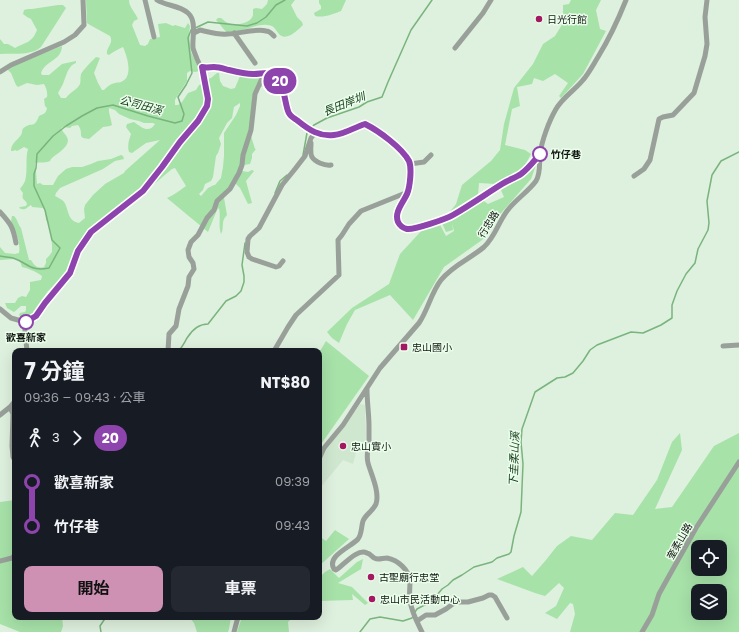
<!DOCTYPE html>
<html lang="zh-TW">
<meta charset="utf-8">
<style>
body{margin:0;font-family:Poppins,"Noto Sans TC",sans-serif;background:#242831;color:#f1f3f6;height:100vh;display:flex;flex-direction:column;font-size:15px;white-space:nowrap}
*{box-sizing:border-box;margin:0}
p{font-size:13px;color:#9ea1a6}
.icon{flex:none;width:22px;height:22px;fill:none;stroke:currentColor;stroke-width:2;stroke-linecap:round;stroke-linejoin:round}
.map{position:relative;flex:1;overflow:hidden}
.panel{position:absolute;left:12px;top:348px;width:310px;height:272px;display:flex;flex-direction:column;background:#171b24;border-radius:8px;box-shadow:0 4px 16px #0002}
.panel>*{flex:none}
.badge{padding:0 8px;border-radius:13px;font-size:14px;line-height:26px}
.fabs{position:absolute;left:691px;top:540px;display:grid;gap:8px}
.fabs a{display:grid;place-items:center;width:36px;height:36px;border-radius:8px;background:#171b24;box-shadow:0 4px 16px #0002;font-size:20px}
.map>.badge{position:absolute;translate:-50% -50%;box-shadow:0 0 0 2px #fff}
.legs{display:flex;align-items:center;gap:6px;height:44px;padding:0 12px;font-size:13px}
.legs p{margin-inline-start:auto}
.overview{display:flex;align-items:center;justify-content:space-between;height:68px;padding:0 12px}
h1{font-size:22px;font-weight:700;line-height:30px}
.cta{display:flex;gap:8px;margin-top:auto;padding:8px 12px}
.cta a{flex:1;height:46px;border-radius:8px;background:#ce90b3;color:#111;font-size:16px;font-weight:700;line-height:46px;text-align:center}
.cta a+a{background:#242831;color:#f1f3f6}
ul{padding:0 12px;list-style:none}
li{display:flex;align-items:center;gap:14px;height:44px;font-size:15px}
li i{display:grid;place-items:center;width:6px;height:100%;margin:0 5px;background:currentColor}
li i::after{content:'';width:10px;height:10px;margin:-5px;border:3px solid;border-radius:50%;background:#171b24}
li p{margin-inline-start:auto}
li:first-child i{background:linear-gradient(#0000 50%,currentColor 0)}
li:last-child i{background:linear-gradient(currentColor 50%,#0000 0)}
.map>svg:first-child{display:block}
.built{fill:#cfe6cf}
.green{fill:#a7e2a9;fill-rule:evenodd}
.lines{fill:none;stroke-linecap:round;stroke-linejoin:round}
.stream{stroke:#79b47d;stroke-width:1.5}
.minor{stroke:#99a099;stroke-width:5}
.line-1-casing{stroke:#fff;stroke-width:9}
.line-1{stroke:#8e44ad;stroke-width:6}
.poi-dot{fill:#a31861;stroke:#ebfdeb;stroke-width:1.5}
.stop-1-dot{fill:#fff;stroke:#8e44ad;stroke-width:2}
.labels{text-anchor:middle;stroke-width:3;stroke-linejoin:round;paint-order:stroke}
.poi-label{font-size:10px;fill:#0f1610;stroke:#ebfdeb;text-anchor:start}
.stop-label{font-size:10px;font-weight:bold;fill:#0f1610;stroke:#ebfdeb;text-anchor:start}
.street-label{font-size:10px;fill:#0f1610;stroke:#ebfdeb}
.water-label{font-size:11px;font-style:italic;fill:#0f3915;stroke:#ebfdeb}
</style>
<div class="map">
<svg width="739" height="632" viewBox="0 0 739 632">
<rect width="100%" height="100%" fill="#def0de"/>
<path class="built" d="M360 404 365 405 366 437 365 443 359 441 353 464 343 460 320 488 319 487V464L326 450 341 431Z"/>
<path class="green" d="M86 0H129C129 7 135 12 138 19L134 21 132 25 140 45 145 46 148 44 150 39 160 37 158 24 166 23 173 26 175 25 185 28 188 23 190 26 189 33 191 52 200 71 195 72 190 71 187 73V81L176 98 175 100V105H178L182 102 188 93 196 90 199 85 202 84H204L207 102 145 187 131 200 91 229 73 253 66 272 62 277 48 291 33 312 32 316 28 320C24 320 21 319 19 315L20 313 25 312 26 310V306H21L14 312 7 308 5 303H15L18 298 22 296 26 297 30 290V282L41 280 42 276C35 271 30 269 22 267L20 261 14 259 0 260V247L5 253 15 254 19 253C20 248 19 241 17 236 15 227 9 228 12 216H14C18 220 17 223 21 228L29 260H31C34 265 37 269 44 267L46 263V259L49 256 52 252V245L51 235 49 224 46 220 45 211 43 208 32 207 31 205C26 208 25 211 19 208L20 207 26 206 27 204C26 199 21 201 23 193L20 189C21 187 24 184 25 181 28 171 25 159 28 149L24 147 17 151 15 150 13 151H11C11 143 17 141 21 135 23 132 21 129 25 127 32 122 34 129 39 116 43 114 46 114 47 108L45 106 44 99 47 97C48 93 46 87 44 84L37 85 27 83 18 87 16 85 11 73 6 68 62 46C62 49 61 52 59 55 54 61 43 65 41 73L42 75H49L62 64 76 61V63C68 66 67 74 64 81 63 85 60 89 58 93L61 98H66C70 92 77 90 80 84 81 81 80 77 81 74 83 70 92 61 96 57L100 58 94 73 98 83 102 90H104C107 87 110 84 115 83 118 82 118 83 121 82 134 77 127 56 123 47 118 49 113 52 109 55L107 54C106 47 114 44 110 36L90 25 87 23ZM109 108 115 110 119 114 130 119 139 121 144 123H153L155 124C149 134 141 127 134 122L127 124 126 127 131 134C129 140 127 146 129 152L132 153 146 143 160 140 125 171 124 173 105 184 93 195 85 205 84 209 85 218 79 223C67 221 69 209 64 202 62 199 58 198 55 196L56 193 60 188 103 169 115 161 124 159 123 156 121 155 111 159 98 161 91 164 82 167H72L66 169 58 176 53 185H43L40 183 37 184 36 172 35 166V163C40 162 47 163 50 161L51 159C56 154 68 148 68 140 67 135 63 133 61 128L64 127 70 128 72 126 78 125C81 129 81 131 81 136L83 138 89 139 103 127 110 126 112 125 109 112Z
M268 0H295L291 5 297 17 302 22 303 25C298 30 286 42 279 34 275 29 274 25 267 25 261 24 253 27 246 29 240 31 234 32 228 34L216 20 218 18H221C224 20 225 22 228 23 235 26 251 24 253 15 253 13 253 11 253 9L256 8 262 9 267 4Z
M319 0H346L341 11C333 14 324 18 315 16L314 13 321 9V6L319 3Z
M571 0H601L596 10 600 29 606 31 583 74 561 98 559 96 568 83 555 74 543 81 534 78 532 84 517 87 520 106 512 109 505 145 525 150 531 154 522 171 496 184 479 183 478 195 456 211 449 213 456 204 462 185 491 161 500 150 504 124 514 88 533 64 543 44 555 36 563 23V5L569 4Z
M58 5H63L66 8 41 47C31 56 13 53 0 54V39L4 44H8L15 48C26 42 32 43 37 30L31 19 27 17 23 14 24 10 28 9H32Z
M217 73H219L220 81 223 86 231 89 235 88 240 76 258 78 270 75 276 84 260 87 257 92 251 136 255 149H256L252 154V158L250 164 244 165 242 171 248 172 252 170 254 171 246 181 252 203 248 204 240 188 235 183 224 198 227 215C220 222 225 227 221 234 218 225 221 217 219 208L217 210 208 232 167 198C174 195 180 190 186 186L175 168 172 169 154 184 152 183 160 175 177 148 202 118 211 103V97L207 79 211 78ZM240 103V106L236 115 224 133V156L223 167 221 178 215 185H214L208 188 201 196 199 194 203 190 205 184 211 181 213 177 216 156 218 153 221 144 219 138 227 123 232 118 234 107Z
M537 162 531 179 502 212 482 240 444 267 413 320 390 295 355 310 347 324 339 343 332 338 327 332 352 308 389 284 400 254 424 228 439 223 446 236 454 231 452 223 453 230 446 232 442 223 451 220V218L481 199 488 204 504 197 501 190 522 178 532 166Z
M326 341 369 376 319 447V353Z
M680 433 682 450 655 509 672 507 714 446 739 433V632H570L575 614 573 604 570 603 557 619 545 613 556 606 564 588 559 583 545 596 535 593 497 579 523 567 532 576 546 560 557 546 571 536 592 540 615 513 633 515 657 480 672 442ZM698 547H720V569H698ZM698 591H720V613H698Z
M15 500V617H62L63 626 61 632H20L0 624V502Z
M335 530 349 539 319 566V536L326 541Z
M363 559 361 569 338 583 352 587 368 603 365 605 352 594 353 600 319 601V578L325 572 330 569 339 578 357 562Z
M189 617H231L229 629 228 632H197L194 623Z
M242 617H293L288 622 289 632H237Z"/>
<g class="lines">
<path class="stream" d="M303 155 307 133 314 125 327 118 359 107 367 102 382 97 388 82 411 30 432 0
M275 193 280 181 287 175
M0 256C4 257 9 257 13 258 28 263 30 272 49 268L60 248 52 240 45 210 34 186V174L36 168 37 154 53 136 66 126 82 116 97 108 113 105 148 116 175 123 182 121 184 114 178 97 186 85 192 73 188 38 191 30 208 22 247 26 257 23 266 17 276 5 285 0
M178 351C183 347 184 343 187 338 192 330 199 324 208 324L226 301 236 296 241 291 244 282V276L242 265 245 243
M415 612 417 609 432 601 442 589 448 585 453 580 462 575 474 567 492 562 497 558 509 554 511 552 514 536 521 512 523 464 521 442 522 429 535 392 557 378 565 377 573 373 583 361 590 350 597 345 631 332 643 333 661 325 672 318V305L677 291 686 274 695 263 698 249 708 230 709 223 707 201 712 175 721 161 739 152
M101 632 100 626 106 617
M360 632 370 619 380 617 403 621 412 618 413 616"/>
<path class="minor" d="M145 0 154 37
M157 0C166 6 179 5 188 13 197 21 192 37 193 48 194 52 196 56 197 59 198 62 200 65 202 67 206 69 210 67 214 67 219 67 224 69 229 70 236 72 243 73 250 74 254 74 258 74 262 74 265 74 268 72 271 73 284 77 284 100 288 111 289 115 294 118 298 121 309 130 320 137 334 135 345 134 355 127 365 124L394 144 408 160 410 164V177L408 192 398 210 397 217 398 222 401 226 405 229H411L421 226 452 216 504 183 521 173 540 154
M194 33 200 30C209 32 218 35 228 34 239 34 256 28 266 31 270 31 272 34 274 36
M234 33 255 63
M455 48 483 13 491 0
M0 72 11 65 64 42 75 35 84 25 83 0
M311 143C311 147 310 154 312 157 315 162 325 166 331 165
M410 164 424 162 431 155
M634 176 644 169 650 160 659 119 663 117 673 115 694 93 705 56 707 44 705 17 707 0
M0 212C11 224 13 227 16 243
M283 261 279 266 276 267 252 259 249 257 247 252 248 239 250 236 259 228 282 185 295 169 305 156 311 138 315 133
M0 309 11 318 25 322
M723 346 739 345
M27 351 25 331V322L36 316 45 303 70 273 78 251 91 232 143 191 163 167 180 142 198 121 207 106 208 99 202 67
M168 351 169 334 176 326 179 309 188 286 189 277 194 269 193 263 189 257 188 250 191 242 198 235 207 218 214 210 217 201 230 189 239 173 242 165 243 155 251 130 255 94 264 74
M274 351 288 327 296 315 339 275 338 240 342 235 349 224 361 211 408 192
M367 389C367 402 369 414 369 426 369 431 369 436 369 441 368 449 366 455 368 463 371 474 380 492 376 504 373 511 365 515 363 521 361 527 362 534 358 539 351 547 326 556 334 569L336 570C344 565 357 548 367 553 372 554 372 559 378 559 381 559 384 558 387 558 398 560 409 570 410 581 410 588 409 594 410 600 411 611 417 622 422 632
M10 407 15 401
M0 415 10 407 13 414 12 446 13 457 15 460
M319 459 324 448 343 425 380 368 419 323C428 310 431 293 441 280 453 265 470 259 484 247 495 237 498 223 507 211 515 200 528 192 536 181 541 173 539 163 540 154 542 140 549 121 556 109 563 97 575 90 583 80 589 73 593 65 598 57 609 39 618 20 626 0
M0 561 12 558 15 555
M417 621 426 615H435L446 609 454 603 458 602H468L483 598 489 595H492L495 597 507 618
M234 632 238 617
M642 632 652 615 659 594 669 576 696 528 739 462"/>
</g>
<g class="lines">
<defs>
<path id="line-1" d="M26 322 36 316 45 303 70 273 78 251 91 232 143 191 162 167 180 142 198 121 207 106 208 99 202 67C207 68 210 67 214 67 219 67 225 69 229 70 237 72 245 74 253 74 257 74 270 72 271 73 284 77 284 100 288 111 289 116 294 118 298 121 309 130 320 137 334 135 345 134 355 127 365 124 379 131 402 148 409 161 412 168 410 187 407 194 403 203 394 212 398 222 400 226 403 228 407 229 414 230 446 219 453 215 470 205 486 194 502 184 508 180 515 178 521 174 528 169 534 161 540 154"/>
</defs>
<use href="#line-1" class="line-1-casing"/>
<use href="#line-1" class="line-1"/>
</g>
<g class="poi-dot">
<circle cx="539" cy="19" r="4"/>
<rect x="400" y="343" width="8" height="8" rx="2"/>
<circle cx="343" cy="446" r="4"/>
<circle cx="371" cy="577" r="4"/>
<circle cx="372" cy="599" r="4"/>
</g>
<g class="stop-1-dot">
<circle cx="540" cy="154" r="7"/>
<circle cx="26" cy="322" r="7"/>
</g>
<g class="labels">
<g class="poi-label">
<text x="547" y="23">日光行館</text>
<text x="412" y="351">忠山國小</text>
<text x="351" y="450">忠山實小</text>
<text x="379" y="581">古聖廟行忠堂</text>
<text x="380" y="603">忠山市民活動中心</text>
</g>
<g class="stop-label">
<text x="551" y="158">竹仔巷</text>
<text x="26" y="341" text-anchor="middle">歡喜新家</text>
</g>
<g class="street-label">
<text transform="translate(488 224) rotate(-58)" y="4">行忠路</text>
<text transform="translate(679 541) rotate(-60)" y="4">奎柔山路</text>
</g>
<g class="water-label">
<text transform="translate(344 104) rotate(-22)" y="4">長田岸圳</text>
<text transform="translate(141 105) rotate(15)" y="4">公司田溪</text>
<text transform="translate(514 459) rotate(-88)" y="4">下圭柔山溪</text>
</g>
</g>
</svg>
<div class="fabs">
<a><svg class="icon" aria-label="locate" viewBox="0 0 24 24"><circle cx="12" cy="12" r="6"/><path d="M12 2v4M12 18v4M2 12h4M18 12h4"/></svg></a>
<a><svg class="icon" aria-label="layers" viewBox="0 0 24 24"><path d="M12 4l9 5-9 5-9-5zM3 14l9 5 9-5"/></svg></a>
</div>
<b class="badge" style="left:280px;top:81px;background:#8e44ad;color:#fff">20</b>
<section class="panel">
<div class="overview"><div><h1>7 分鐘</h1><p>09:36 – 09:43 · 公車</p></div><b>NT$80</b></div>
<div class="legs"><svg class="icon" aria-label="walk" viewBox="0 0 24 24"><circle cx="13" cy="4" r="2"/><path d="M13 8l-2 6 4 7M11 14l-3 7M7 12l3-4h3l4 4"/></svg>3<svg class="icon" aria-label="forward" viewBox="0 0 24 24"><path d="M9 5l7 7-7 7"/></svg><b class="badge" style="background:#8e44ad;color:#fff">20</b></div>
<ul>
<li><i style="color:#8e44ad"></i><b>歡喜新家</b><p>09:39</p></li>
<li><i style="color:#8e44ad"></i><b>竹仔巷</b><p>09:43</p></li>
</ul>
<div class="cta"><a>開始</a><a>車票</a></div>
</section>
</div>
